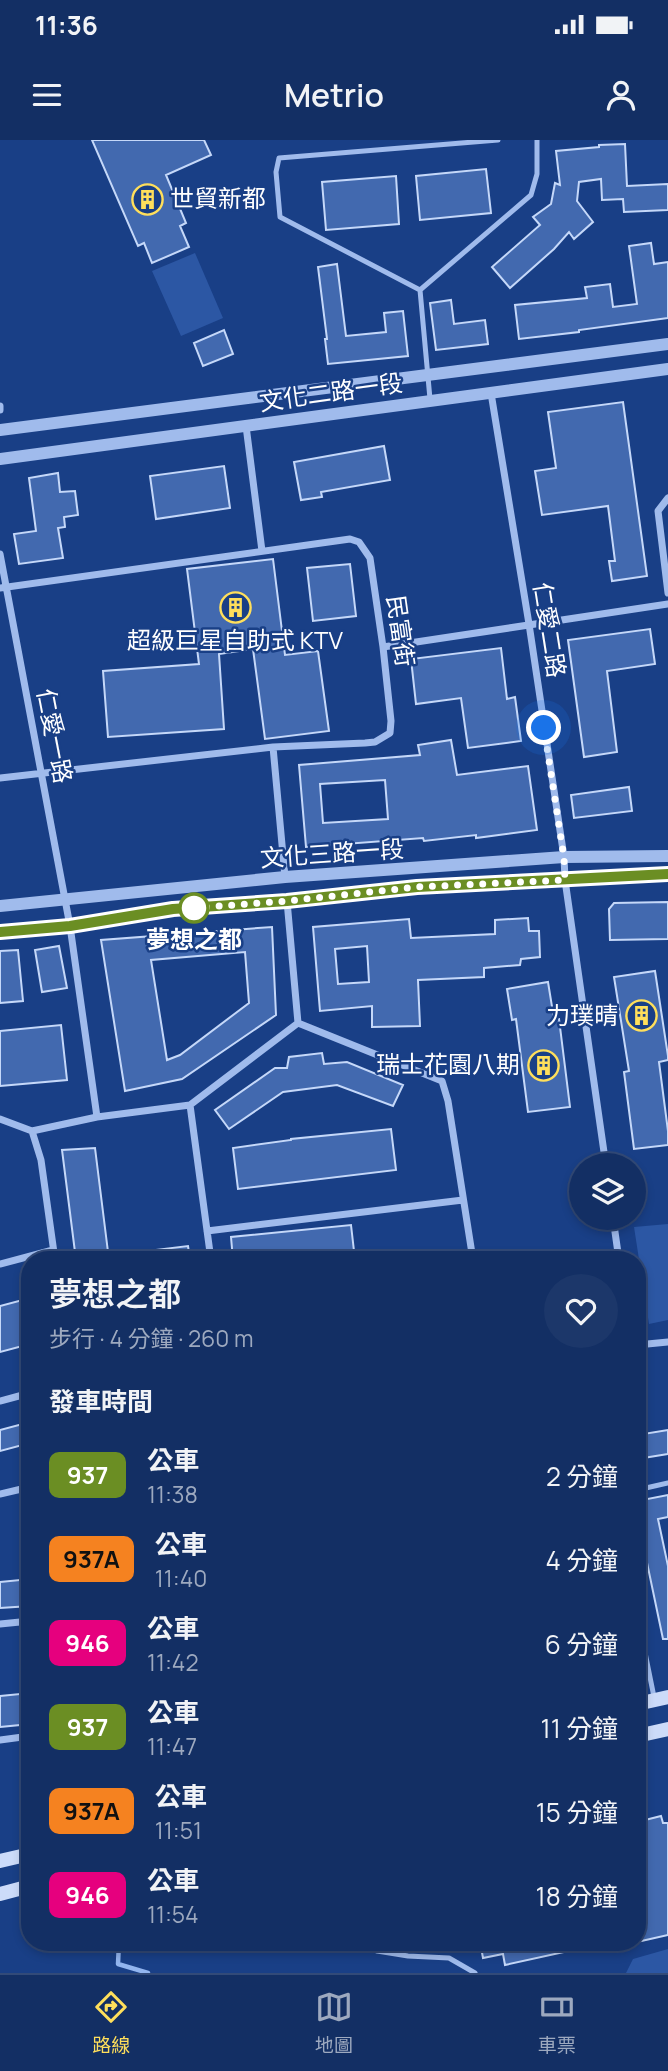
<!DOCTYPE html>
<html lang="zh-TW">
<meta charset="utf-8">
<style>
body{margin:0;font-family:Manrope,"Noto Sans TC",sans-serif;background:#1c376a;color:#f1f3f6;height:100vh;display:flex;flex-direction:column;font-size:26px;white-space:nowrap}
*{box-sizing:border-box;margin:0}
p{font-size:23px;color:#9da9bf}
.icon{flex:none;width:38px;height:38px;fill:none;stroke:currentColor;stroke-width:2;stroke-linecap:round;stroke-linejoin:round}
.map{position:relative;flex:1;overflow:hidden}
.details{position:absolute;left:21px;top:1111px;width:625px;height:700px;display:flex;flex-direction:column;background:#132f64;border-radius:28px;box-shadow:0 4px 10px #0003,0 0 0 2px #324a78}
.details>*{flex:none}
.badge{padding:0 14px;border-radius:10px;font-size:24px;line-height:46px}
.controls{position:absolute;left:569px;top:1013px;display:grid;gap:14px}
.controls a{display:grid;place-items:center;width:77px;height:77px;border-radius:50%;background:#132f64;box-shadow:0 4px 10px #0003,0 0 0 2px #324a78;font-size:35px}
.you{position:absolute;width:35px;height:35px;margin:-18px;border:5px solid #fff;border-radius:50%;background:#1a73e8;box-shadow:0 0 0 10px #1a73e833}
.map>.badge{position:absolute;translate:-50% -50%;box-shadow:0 0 0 4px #fff}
h2{padding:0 28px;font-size:26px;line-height:63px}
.round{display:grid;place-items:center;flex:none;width:74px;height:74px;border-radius:37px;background:#1c376a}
.head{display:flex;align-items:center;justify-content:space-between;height:119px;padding:0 28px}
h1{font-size:33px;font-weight:600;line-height:52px}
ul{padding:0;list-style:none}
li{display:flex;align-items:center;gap:21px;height:84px;padding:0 28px}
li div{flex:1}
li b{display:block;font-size:26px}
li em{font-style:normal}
li .badge{min-width:77px;font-weight:700;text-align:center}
.status{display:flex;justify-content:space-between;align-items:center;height:49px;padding:0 35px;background:#132f64;direction:ltr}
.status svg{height:19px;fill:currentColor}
header{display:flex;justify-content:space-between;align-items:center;height:91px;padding:0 28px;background:#132f64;font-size:32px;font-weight:600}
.dock{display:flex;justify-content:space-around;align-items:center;height:98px;border-top:2px solid #324a78;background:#132f64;font-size:19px;color:#9da9bf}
.dock a{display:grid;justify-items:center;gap:4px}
.dock .selected{color:#ffdf5b}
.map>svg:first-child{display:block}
.green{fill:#2c57a4}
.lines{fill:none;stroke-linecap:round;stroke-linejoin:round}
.stream{stroke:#92b5ef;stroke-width:4.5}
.building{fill:#4269af;stroke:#c5d8f9;stroke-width:2;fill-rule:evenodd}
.service{stroke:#a0bbec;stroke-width:5}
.minor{stroke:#a0bbec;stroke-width:7}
.tertiary{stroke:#a0bbec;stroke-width:12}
.secondary{stroke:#ccdbf9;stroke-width:14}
.line-casing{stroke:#fff;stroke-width:16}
.line{stroke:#6b8e23;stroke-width:10}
.walk{stroke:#fff;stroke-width:7;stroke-dasharray:0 12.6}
.stop-dot{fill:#fff;stroke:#6b8e23;stroke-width:3.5}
.labels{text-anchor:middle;stroke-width:5;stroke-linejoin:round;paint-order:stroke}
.poi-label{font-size:24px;fill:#fff;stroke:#193f86;text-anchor:end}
.street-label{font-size:24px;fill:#fff;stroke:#193f86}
.stop-label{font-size:24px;font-weight:bold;fill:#fff;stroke:#193f86}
</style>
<div class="status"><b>11:36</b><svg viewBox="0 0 49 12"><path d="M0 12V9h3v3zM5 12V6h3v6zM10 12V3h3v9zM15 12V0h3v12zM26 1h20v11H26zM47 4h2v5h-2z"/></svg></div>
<header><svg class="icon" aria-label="menu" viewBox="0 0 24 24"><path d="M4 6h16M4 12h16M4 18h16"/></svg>Metrio<svg class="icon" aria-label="person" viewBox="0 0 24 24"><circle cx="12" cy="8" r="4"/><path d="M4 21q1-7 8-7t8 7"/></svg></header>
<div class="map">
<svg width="668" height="1833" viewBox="0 0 668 1833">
<rect width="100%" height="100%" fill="#193f86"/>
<path class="green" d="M195 113 223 178 181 196 152 131Z
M668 1084V1180L649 1184 634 1087Z
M668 1809V1833H626L633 1819Z"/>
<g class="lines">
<path class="stream" d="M119 1802 118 1824 148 1833"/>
</g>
<path class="building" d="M92 0H204L211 15 166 35 186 83 180 86 189 107 152 123 144 103 138 106Z
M625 4 627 46 668 44V70L624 72 623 59 602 60 601 39 579 42 577 61 593 82 574 99 569 92 554 109 510 148 492 127 540 85 533 77 551 64 555 43 560 45 556 11 599 7V5Z
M486 29 491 73 420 80 416 36Z
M396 36 399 84 326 90 322 42Z
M651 103 654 124 668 122V178L579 190V192L519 199 515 165 587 158 585 147 610 144 613 167 637 164 629 106Z
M337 124 346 196 386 192 384 173 403 171 408 216 328 224 325 199H327L318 127Z
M451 160 454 184 485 180 488 204 436 210 430 163Z
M224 190 233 214 203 226 194 203Z
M623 262 647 436 612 441 609 421H615L608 366 542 375 535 331 556 328 548 272Z
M384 306 390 340 321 352 322 357 301 360 294 322Z
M224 326 230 368 156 379 150 336Z
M58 333 60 352 75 351 78 375 64 377 65 387 58 388 63 418 19 424 14 394 36 391 29 338Z
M273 419 285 515 318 511 329 591 265 599 253 509 219 514 224 589 108 597 103 531 199 524 187 429Z
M350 424 356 476 313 481 307 428Z
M650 489 655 524 607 531 617 612 584 617 568 500Z
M501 508 507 559 515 557 521 601 468 608 461 558 416 564 411 519Z
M451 600 457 635 528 626 537 690 476 698V695L424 701 423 698 306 707 299 625 420 615 418 605ZM385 640 388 679 323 683 320 644Z
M629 647 632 671 574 678 571 655Z
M668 762V799L610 800 609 769 614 763Z
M528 778 529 791H539L540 817 521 819 520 825 484 828V837L418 840 420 886 372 887V866L320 871 313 787 409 779 411 798 495 794V780ZM367 806 369 842 338 844 335 809Z
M272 787 276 875 182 939 125 951 101 800ZM245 812 249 863 180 915 167 920 151 820Z
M59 806 67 848 42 852 35 810Z
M18 810 23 861 0 863V811Z
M655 831 668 916V920L659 922 668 991V1005L634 1009 624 932 629 931 614 837Z
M548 842 554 879H559L570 967 528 972 516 879 512 880 507 849Z
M61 885 67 940 0 946V891Z
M322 913 324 924 347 922 403 945 393 966 337 945 283 952 229 989 215 970 275 928H287L289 917Z
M391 989 396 1030 238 1049 233 1008 291 1000V999Z
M95 1008 109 1120H76L62 1010Z
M351 1085 354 1111 272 1120H233L231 1097Z
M188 1106 190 1120H131L130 1113Z
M30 1158V1204L0 1212V1166Z
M30 1282V1303L0 1311V1290Z
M668 1290V1314L637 1319V1295Z
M668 1355V1377L658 1379 668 1426V1499H663L637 1375V1361Z
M30 1439V1466L0 1468V1442Z
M30 1553V1584L0 1587V1556Z
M661 1676 663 1683H668V1795L637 1802V1682Z
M480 1802H587V1807L505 1825 503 1814 483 1818Z"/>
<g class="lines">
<path class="service" d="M420 150 280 77 276 32 279 18 498 0
M420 150 531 55 537 34V0
M420 150 430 259
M637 1350 668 1343
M637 1473 654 1557
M362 1802 377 1811 408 1816 449 1818 475 1833"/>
<path class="minor" d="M491 253 529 484 564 717 565 740 606 1026
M0 266V270
M246 286 262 411
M668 358 658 371 668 453
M0 414 70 786 97 977
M0 448 350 399 359 402 370 418 383 507 391 581 390 593 375 602 365 603 273 607 0 638
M383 507 668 464
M273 607 285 737
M287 761 298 883 442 941 448 961 473 1120
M190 965 211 1120
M190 965 298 883
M0 979 32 991
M32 991 97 977 190 965
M32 991 41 1020 55 1120
M613 1078 619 1120
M207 1091 463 1060
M0 1124 53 1110
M637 1205 668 1202
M0 1261 30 1253
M0 1354 30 1347
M0 1484 30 1481
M0 1600 30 1596"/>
<path class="tertiary" d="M0 290 668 204
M0 319 668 229
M0 766 285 737 564 717 668 716
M0 792 70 786 173 769 287 761 417 747 668 733"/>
<path class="secondary" d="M637 1564 668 1557
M637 1596 668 1589
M0 1721 30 1714
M0 1754 30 1746"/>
</g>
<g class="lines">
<defs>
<path id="line" d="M0 792 70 786 173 769 287 761 417 747 668 734"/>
</defs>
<use href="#line" class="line-casing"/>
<use href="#line" class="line"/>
<path class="walk" d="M194 768 287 761 417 747 565 740 564 718 544 588"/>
</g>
<defs>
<symbol id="building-ring" viewBox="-11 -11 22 22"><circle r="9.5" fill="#193f86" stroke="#ffdf5b" stroke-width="1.5"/><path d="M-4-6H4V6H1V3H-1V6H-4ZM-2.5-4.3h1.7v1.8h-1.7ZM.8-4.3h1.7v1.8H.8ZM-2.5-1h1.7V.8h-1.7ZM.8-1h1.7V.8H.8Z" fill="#ffdf5b"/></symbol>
</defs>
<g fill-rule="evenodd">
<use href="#building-ring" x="130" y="42" width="35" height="35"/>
<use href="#building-ring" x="218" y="450" width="35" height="35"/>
<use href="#building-ring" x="624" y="858" width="35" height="35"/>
<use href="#building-ring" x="526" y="908" width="35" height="35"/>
</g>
<circle class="stop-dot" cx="194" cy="768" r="14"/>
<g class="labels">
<g class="poi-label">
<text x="170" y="67" text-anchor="start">世貿新都</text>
<text x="235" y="509" text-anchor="middle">超級巨星自助式 KTV</text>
<text x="618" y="884">力璞晴</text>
<text x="520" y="933">瑞士花園八期</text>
</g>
<g class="street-label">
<text transform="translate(331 253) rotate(-8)" y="8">文化二路一段</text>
<text transform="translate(549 490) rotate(81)" y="8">仁愛二路</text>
<text transform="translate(400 491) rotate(82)" y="8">民富街</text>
<text transform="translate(54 596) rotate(79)" y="8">仁愛一路</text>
<text transform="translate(332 714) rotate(-4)" y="8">文化三路一段</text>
</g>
<g class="stop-label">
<text x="194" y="808">夢想之都</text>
</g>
</g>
</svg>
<div class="controls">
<a><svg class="icon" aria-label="layers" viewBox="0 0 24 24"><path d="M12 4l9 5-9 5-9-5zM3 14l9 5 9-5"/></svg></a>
</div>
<div class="you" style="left:544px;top:588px"></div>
<section class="details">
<div class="head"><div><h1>夢想之都</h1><p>步行 · 4 分鐘 · 260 m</p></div><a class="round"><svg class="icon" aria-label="heart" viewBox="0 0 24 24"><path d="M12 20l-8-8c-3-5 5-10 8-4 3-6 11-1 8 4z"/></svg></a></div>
<h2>發車時間</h2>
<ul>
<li><span class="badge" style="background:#6b8e23;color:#fff">937</span><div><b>公車</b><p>11:38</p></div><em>2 分鐘</em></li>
<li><span class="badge" style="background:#f58220;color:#111">937A</span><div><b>公車</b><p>11:40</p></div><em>4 分鐘</em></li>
<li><span class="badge" style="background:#e6007e;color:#fff">946</span><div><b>公車</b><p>11:42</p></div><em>6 分鐘</em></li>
<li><span class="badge" style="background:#6b8e23;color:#fff">937</span><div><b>公車</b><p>11:47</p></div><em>11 分鐘</em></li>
<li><span class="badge" style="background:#f58220;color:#111">937A</span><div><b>公車</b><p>11:51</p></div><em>15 分鐘</em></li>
<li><span class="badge" style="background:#e6007e;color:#fff">946</span><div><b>公車</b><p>11:54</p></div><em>18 分鐘</em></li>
</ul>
</section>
</div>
<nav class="dock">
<a class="selected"><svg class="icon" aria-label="directions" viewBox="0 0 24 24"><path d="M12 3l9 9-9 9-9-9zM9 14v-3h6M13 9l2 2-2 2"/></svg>路線</a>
<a><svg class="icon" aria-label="map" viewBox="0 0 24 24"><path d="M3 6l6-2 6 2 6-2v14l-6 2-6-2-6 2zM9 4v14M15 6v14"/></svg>地圖</a>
<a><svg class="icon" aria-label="tickets" viewBox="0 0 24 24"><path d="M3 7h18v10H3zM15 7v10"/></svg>車票</a>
</nav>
